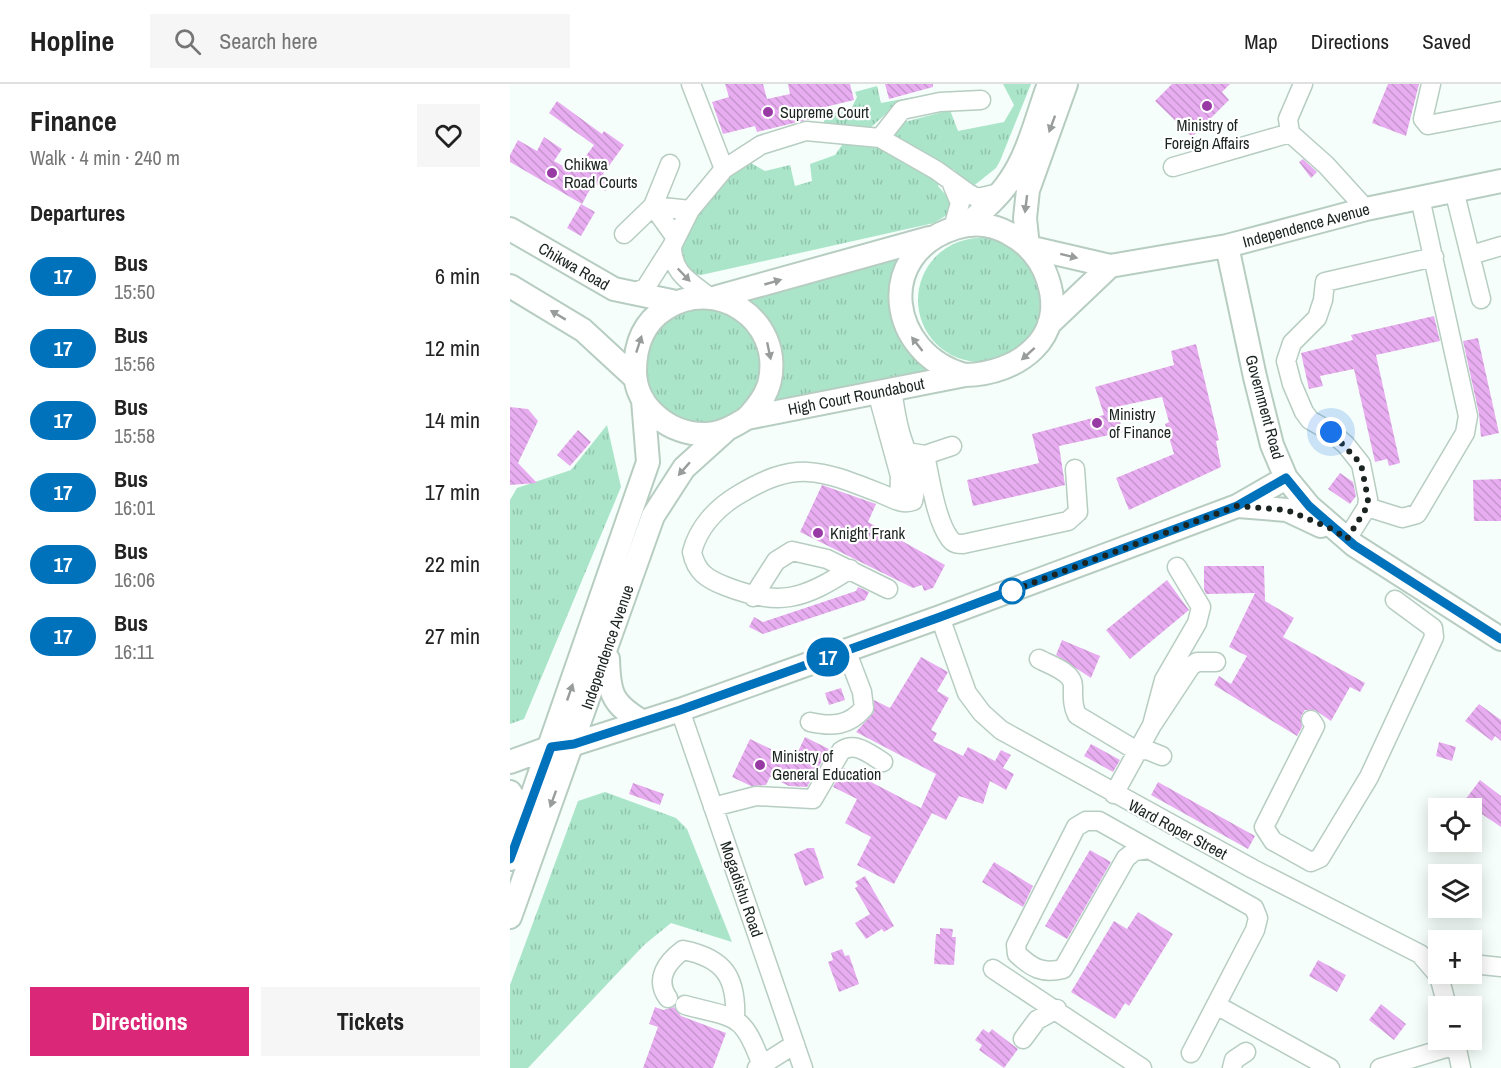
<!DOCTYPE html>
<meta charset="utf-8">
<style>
body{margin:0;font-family:"Archivo Narrow",sans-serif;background:#f6f6f6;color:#222;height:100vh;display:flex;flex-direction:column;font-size:22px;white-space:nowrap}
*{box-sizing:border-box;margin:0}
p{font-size:20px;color:#767676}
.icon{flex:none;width:33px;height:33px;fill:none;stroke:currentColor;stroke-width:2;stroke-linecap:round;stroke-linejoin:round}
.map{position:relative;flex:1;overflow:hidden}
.panel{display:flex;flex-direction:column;background:#fff;width:510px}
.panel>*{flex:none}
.badge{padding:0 12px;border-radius:20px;font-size:21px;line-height:39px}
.fabs{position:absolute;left:918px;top:714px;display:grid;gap:12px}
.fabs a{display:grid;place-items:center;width:54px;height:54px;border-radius:0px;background:#fff;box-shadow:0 3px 15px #0003;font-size:30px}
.you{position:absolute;width:30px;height:30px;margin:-15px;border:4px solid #fff;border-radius:50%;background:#1a73e8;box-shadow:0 0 0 9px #1a73e833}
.map>.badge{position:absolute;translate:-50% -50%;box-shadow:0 0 0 3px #fff}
h2{padding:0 30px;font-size:22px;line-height:54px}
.round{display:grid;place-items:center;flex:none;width:63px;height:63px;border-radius:0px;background:#f6f6f6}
.summary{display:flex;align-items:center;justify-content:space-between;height:102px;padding:0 30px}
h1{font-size:28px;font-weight:800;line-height:45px}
.action{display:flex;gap:12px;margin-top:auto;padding:12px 30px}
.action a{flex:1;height:69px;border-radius:0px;background:#db2777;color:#fff;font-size:24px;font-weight:800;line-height:69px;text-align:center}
.action a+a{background:#f6f6f6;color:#222}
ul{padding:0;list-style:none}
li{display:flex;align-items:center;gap:18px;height:72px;padding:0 30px}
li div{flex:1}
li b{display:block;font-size:22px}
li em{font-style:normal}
li .badge{min-width:66px;font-weight:700;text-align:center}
header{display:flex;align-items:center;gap:36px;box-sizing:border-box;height:84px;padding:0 30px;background:#fff;border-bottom:2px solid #e0e0e0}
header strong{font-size:28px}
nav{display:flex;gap:33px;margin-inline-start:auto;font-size:21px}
.search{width:420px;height:54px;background:#f6f6f6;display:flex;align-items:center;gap:15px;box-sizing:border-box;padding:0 21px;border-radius:0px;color:#767676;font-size:22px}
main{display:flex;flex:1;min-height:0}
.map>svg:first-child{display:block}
.grass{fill:url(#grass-tufts)}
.building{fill:url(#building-back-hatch)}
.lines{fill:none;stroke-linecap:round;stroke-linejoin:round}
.minor-casing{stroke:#b7cdc2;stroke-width:21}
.major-casing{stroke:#b7cdc2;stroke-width:26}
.minor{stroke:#fff;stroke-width:18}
.major{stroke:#fff;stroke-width:22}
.oneway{fill:#989c9b}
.line-casing{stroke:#fff;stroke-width:14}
.line{stroke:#0072bc;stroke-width:9}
.walk{stroke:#1b2420;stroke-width:6;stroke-dasharray:0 10.8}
.poi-dot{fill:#973aa4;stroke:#fff;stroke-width:2}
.stop-dot{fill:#fff;stroke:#0072bc;stroke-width:3}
.labels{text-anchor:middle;stroke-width:4.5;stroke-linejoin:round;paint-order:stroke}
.poi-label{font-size:16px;fill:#1b2420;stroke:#fff;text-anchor:start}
.street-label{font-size:16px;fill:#1b2420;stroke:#fff}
</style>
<header>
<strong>Hopline</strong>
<div class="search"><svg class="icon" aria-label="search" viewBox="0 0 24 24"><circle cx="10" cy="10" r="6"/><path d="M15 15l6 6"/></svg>Search here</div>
<nav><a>Map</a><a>Directions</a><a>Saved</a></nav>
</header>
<main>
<section class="panel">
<div class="summary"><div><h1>Finance</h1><p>Walk · 4 min · 240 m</p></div><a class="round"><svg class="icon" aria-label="heart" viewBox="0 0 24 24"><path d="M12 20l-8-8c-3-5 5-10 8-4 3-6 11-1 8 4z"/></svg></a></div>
<h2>Departures</h2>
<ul>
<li><span class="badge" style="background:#0072bc;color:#fff">17</span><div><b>Bus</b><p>15:50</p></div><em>6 min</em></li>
<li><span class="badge" style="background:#0072bc;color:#fff">17</span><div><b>Bus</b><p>15:56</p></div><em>12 min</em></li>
<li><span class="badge" style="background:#0072bc;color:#fff">17</span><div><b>Bus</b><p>15:58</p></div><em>14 min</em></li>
<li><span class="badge" style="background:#0072bc;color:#fff">17</span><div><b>Bus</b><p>16:01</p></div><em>17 min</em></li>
<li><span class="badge" style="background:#0072bc;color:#fff">17</span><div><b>Bus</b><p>16:06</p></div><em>22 min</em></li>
<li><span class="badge" style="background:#0072bc;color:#fff">17</span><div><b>Bus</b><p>16:11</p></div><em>27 min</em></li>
</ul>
<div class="action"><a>Directions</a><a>Tickets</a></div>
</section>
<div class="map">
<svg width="991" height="984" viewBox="0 0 991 984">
<defs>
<pattern id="grass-tufts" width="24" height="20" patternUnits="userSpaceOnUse" patternTransform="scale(1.5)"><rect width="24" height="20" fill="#aae5ca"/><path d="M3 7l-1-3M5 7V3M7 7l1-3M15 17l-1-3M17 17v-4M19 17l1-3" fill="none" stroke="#92c4ad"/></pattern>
<pattern id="building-back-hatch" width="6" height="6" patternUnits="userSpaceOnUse" patternTransform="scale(1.5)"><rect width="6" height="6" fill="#e8adf0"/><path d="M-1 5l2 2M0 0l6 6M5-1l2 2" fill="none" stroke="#c695ce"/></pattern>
</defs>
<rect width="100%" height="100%" fill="#f5fefa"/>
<path class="grass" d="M493 0H521L490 77 486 84 461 104 443 85 439 87 383 50 387 40 440 26 448 47 494 38 504 21Z
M367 2 371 19 404 13 406 21 379 27 359 45 314 41V31L341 25 347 13 345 8Z
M345 59 374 64 430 98 428 102 442 118 440 129 424 139 191 191 174 188 167 168C179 138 207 86 241 79L255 87 280 81 285 102 302 97 300 80 325 71 332 61Z
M408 216a62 62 0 1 1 124 0a62 62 0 1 1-124 0Z
M396 170C387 221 370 250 419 288L260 324C282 278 276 238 231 211Z
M208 223C216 228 229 234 235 242 257 267 253 305 230 327 222 335 206 339 196 344L142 324 128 268 163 225Z
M97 341 111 403 14 635 0 640V416L7 404 61 386Z
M95 708 166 734 177 745 222 858 161 839 134 861 18 984H0V901L68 717Z"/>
<path class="building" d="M215 0H253L257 15 280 10 278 0H340L344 16 311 24 313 32 247 48 245 42 213 50 202 18 219 13Z
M375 0H423V3L379 15Z
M662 0H720L712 8 719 16 682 53 645 17Z
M878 0H909L896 52 862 39Z
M47 17 92 50 94 47 114 61 93 90 103 98 95 107 84 98 72 120 0 78V71L8 56 27 67 34 53 52 65 44 77 64 88 84 61 39 29Z
M793 75 807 88 801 94 789 78Z
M71 120 85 128 71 152 57 144Z
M924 232 930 257 866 271 890 379 879 382 877 375 865 378 844 285 810 292 813 302 799 305 791 269 843 256 841 251Z
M968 254 989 349 971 353 969 330 953 257Z
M686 260 709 356 706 357 711 383 619 426 606 394 664 370 655 340 659 338 652 313 606 323 613 348 549 362 555 401 463 422 457 396 529 379 522 350 594 331 585 303 664 281 661 267Z
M0 323 18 325 28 337 8 379 27 399 0 401Z
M68 346 81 358 60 382 47 371Z
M830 389 843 398 846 412 840 420 818 405Z
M991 395V437H964L963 396Z
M312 401 366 420 358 438 435 481 423 504 414 507 412 501 403 504 290 448Z
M694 482H754L755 517 784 534 773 553 855 599 850 608 840 603 821 637 805 626H795L791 632 792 643 787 652 704 601 709 592 721 600 737 572 719 563 745 509 696 510 694 505Z
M657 496 679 526 620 575 596 546Z
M348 503 359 508 355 516 253 550 239 543 244 533 253 538 346 507Z
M552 556 590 572 581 594 546 571Z
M411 573 438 588 427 607 439 614 421 646 427 649 423 657 453 672 458 663 485 677 491 666 501 671 493 684 504 690 496 706 480 697 473 720 449 712 436 736 422 729 384 800 347 781 361 753 335 739 347 715 323 703 334 684 411 724 426 690 346 648 364 628V616L380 624Z
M331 604 335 616 319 621 315 609Z
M969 620 991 636V657L985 652 982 657 955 637Z
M295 653 319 665 297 703 279 702 260 693 256 701 241 702 222 693 240 655 284 676Z
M929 658 946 663 942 677 926 672Z
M581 660 610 676 603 688 574 672Z
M970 696 991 712V743L963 724H949Z
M648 698 745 752 738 765 641 711Z
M123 699 154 710 150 721 119 710Z
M298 764H304L314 794 295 802 284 770Z
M580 766 601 778 557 855 535 842Z
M484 778 523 802 513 823 472 798Z
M355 792 384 842 374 848 372 845 356 855 345 839 360 830 345 804 348 802 345 798Z
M628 828 663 850 619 922 615 919 605 935 561 908 604 837 617 845Z
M430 844 443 845 442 853H446L444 881 424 880 426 850H430Z
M332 865 335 872 339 871 349 900 329 908 318 878 323 876 321 869Z
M808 876 836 891 827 908 799 892Z
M871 920 896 940 884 956 859 936Z
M145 923 153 926 164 923 171 932 216 949 203 984H133L148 943 139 940Z
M473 945 479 949 482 945 508 965 494 984 469 966 472 961 465 956Z"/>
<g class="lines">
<defs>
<path id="minor" d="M181 0 214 85
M793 0 778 35 780 49 816 81 856 125
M921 0 913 35 918 41 991 27
M370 54 392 26 430 18 471 16
M663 83 780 49
M442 100 450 119 443 144
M944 106 971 215
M114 150 143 122 160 80
M166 154 143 122 180 126
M162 162C162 189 179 197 198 212
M961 171 991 162
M123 210 136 203 162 162 180 126 214 85 251 61 296 47 370 54 426 86 458 109 467 114 489 109
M367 308 390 392 389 417
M403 369 415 371 442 362
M415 371C420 394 426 437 440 455 444 460 448 460 453 460L558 437 568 428 565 385
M857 423 892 434 907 430 955 349 958 332 910 114
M837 455 857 423 858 415 851 380 836 361 821 348 800 336 794 328 782 300 776 277 782 259 807 234 813 216 815 198 924 173
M340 485C293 516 268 523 215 502 197 495 186 488 182 468 188 444 206 424 228 411 287 375 311 386 372 410 382 414 392 421 403 417 410 393 396 370 390 348 386 334 384 319 382 305
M243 513 266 477 282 467 317 475 378 505
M430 533 457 609 472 629 491 646 743 785 910 870 929 892 937 922
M529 575C540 581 563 588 563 602 563 612 562 621 567 631L627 667 637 666 652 672
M170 626 293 984
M801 636 805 642 754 743 763 757 801 778 810 774 859 693 924 553 923 544 885 516
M300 638C322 643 339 642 354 624L352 608 336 566
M642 641 654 596 687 539 691 523 667 483
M604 710 642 641 681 582 687 578H706
M203 723 246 712 303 715 331 667C346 657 359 670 373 678
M639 765 625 767 616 774 553 885C532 890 522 884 507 870L506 861 566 743 576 737H589L744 824 748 834 745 846 681 969
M962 880 991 883
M483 885 632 984
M158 914C144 895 157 878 173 866 214 874 227 893 225 935
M175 921C225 935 232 927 251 979
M708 922 820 984
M513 955 527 936 547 925
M945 956 951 984
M247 984 285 960
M722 984 724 976 736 968
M870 984 946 961"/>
<path id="major" d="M457 140C473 127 489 113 500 96 519 69 527 31 539 0
M0 145 104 205 166 218
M717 162 745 293 762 361 776 394 799 422 844 461 991 555
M518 163 600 182 717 162 856 125 991 97
M518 163 515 134 518 106 556 0
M0 202 73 246 125 294
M207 213 419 154
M539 240 600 182
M237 334C247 323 257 311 260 296 272 235 206 192 155 225 133 239 125 262 125 287 125 324 161 351 195 350 211 350 224 342 237 334L455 291C508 290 557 254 538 196 531 174 517 159 498 149 482 140 463 138 445 144 364 170 378 270 455 291
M728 422 777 426 811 442
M98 575C99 610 102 620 133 638
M0 678 41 663 64 660 170 626 430 533 727 422 776 394
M0 708 6 717 11 744
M0 775 138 378 133 316
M0 833 143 432 174 384 215 347"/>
</defs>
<use href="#minor" class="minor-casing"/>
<use href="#major" class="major-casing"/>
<use href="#minor" class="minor"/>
<use href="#major" class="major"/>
</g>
<defs><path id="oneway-solid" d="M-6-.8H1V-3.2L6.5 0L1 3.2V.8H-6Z" transform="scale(1.5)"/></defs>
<g class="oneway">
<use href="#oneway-solid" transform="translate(542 40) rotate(110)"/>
<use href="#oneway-solid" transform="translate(516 120) rotate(97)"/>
<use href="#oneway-solid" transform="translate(559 172) rotate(14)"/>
<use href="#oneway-solid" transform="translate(174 191) rotate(46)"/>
<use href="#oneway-solid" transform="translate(263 198) rotate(-16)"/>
<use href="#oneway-solid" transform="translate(48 231) rotate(-149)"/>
<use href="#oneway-solid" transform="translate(129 260) rotate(-72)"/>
<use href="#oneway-solid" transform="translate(407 260) rotate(-128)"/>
<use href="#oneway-solid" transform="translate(259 267) rotate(78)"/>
<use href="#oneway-solid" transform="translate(518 270) rotate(138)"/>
<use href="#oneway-solid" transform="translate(174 385) rotate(131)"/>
<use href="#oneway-solid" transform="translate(60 608) rotate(-71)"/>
<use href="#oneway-solid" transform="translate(43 715) rotate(110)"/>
</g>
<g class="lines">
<defs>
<path id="line" d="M0 775 41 663 64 660 170 626 430 533 727 422 776 394 799 422 844 461 991 555"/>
</defs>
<use href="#line" class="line-casing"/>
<use href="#line" class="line"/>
<path class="walk" d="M502 507 493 510 727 422 777 426 824 446 837 455 857 423 858 415 851 380 821 348"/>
</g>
<g class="poi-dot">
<circle cx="697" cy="22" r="6"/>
<circle cx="258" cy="28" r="6"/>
<circle cx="42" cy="89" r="6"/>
<circle cx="587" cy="339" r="6"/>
<circle cx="308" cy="449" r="6"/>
<circle cx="250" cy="681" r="6"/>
</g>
<circle class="stop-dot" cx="502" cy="507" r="12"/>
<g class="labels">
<g class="poi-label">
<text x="270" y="34">Supreme Court</text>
<text x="697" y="47" text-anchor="middle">Ministry of<tspan x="697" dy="18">Foreign Affairs</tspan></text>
<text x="54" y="86">Chikwa<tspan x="54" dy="18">Road Courts</tspan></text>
<text x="599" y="336">Ministry<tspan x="599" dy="18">of Finance</tspan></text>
<text x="320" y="455">Knight Frank</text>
<text x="262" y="678">Ministry of<tspan x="262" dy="18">General Education</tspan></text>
</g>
<g class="street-label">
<text transform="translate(796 141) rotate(-15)" y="6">Independence Avenue</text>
<text transform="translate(64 182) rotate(30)" y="6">Chikwa Road</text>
<text transform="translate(346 312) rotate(-11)" y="6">High Court Roundabout</text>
<text transform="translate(755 323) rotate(75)" y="6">Government Road</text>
<text transform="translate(97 563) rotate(-71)" y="6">Independence Avenue</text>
<text transform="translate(668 745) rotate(28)" y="6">Ward Roper Street</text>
<text transform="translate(232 805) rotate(71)" y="6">Mogadishu Road</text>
</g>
</g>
</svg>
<div class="fabs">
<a><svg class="icon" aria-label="locate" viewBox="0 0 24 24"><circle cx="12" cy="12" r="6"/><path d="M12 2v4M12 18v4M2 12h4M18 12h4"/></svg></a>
<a><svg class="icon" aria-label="layers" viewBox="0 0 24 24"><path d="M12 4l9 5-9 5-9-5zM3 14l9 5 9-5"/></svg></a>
<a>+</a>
<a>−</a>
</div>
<div class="you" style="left:821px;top:348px"></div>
<b class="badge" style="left:318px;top:573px;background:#0072bc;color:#fff">17</b>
</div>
</main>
